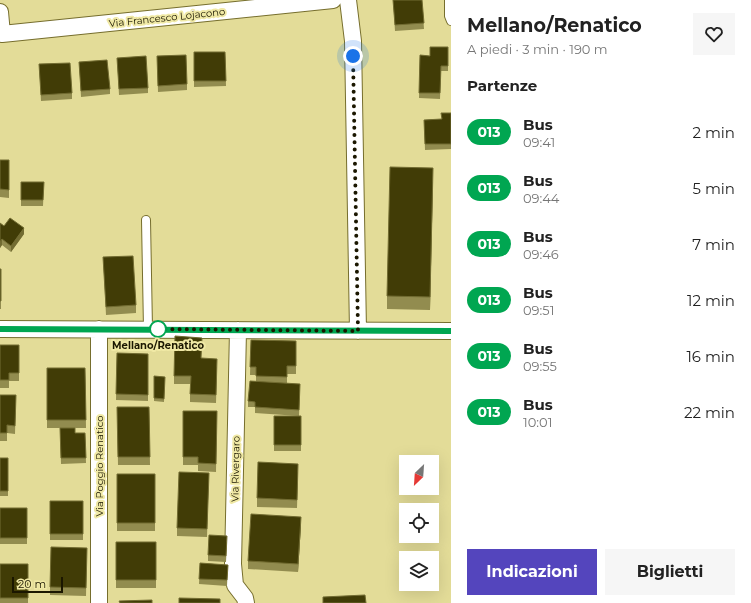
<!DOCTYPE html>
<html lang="it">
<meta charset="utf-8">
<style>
body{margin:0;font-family:Montserrat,sans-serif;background:#f6f6f6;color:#222;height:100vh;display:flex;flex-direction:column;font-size:15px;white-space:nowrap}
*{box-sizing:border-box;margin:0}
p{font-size:13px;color:#767676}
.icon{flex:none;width:22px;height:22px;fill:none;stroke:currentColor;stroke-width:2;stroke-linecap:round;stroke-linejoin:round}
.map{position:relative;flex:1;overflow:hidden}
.details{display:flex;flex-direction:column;background:#fff;width:300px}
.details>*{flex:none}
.badge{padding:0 8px;border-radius:13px;font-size:14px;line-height:26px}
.needle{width:26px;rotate:205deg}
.controls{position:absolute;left:399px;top:455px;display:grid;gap:8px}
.controls a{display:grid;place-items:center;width:40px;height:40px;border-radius:0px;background:#fff;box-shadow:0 4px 16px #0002;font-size:20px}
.scale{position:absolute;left:12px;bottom:10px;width:51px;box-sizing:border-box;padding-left:4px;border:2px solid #1b1700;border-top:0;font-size:11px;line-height:14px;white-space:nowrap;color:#1b1700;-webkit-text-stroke:3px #f0e9a5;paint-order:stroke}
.you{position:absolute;width:20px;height:20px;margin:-10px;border:3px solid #fff;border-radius:50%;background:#1a73e8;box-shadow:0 0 0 6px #1a73e833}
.map>.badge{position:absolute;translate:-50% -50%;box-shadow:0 0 0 2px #fff}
h2{padding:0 16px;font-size:15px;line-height:36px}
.round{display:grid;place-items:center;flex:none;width:42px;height:42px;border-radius:0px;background:#f6f6f6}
.overview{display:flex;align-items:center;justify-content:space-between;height:68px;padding:0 16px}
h1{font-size:19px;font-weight:700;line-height:30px}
.cta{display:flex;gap:8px;margin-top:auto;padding:8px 16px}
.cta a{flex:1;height:46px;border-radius:0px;background:#5445bd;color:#fff;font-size:16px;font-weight:700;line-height:46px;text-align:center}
.cta a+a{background:#f6f6f6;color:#222}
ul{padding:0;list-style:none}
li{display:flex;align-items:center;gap:12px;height:56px;padding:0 16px}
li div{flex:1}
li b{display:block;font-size:15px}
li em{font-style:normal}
li .badge{min-width:44px;font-weight:700;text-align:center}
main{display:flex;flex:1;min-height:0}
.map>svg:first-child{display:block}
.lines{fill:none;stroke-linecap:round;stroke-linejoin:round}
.lane-casing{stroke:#766e2d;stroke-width:10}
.street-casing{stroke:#766e2d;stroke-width:18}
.lane{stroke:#fff;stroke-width:8}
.street{stroke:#fff;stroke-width:16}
.wall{fill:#928c4f}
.shaded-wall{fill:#726c32}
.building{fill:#413c06;stroke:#726c32}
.line-casing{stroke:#fff;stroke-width:9}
.line{stroke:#00a651;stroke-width:6}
.walk{stroke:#1b1700;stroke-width:4;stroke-dasharray:0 7.2}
.stop-dot{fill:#fff;stroke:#00a651;stroke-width:2}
.labels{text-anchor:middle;stroke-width:4;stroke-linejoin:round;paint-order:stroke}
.street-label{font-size:10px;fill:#1b1700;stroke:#f0e9a5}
.stop-label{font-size:10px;font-weight:bold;fill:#1b1700;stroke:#f0e9a5}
</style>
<main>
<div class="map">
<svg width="451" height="603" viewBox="0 0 451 603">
<rect width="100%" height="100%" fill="#e3dc98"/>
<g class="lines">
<defs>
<path id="lane" d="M449 0V16L451 21
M146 220 148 329"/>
<path id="street" d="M348 0 353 41 358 331
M0 12 2 34 333 0
M0 329 451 331
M99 329V603
M238 330 233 564 235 585 245 598 246 603"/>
</defs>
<use href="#lane" class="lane-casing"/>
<use href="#street" class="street-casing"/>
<use href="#lane" class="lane"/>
<use href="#street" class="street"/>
</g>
<path class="wall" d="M393 0H422L424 29 395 31Z
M448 47V71H441L440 99 419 98 420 55 430 56Z
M194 52H225L226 86 194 87Z
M157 56 187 84V90L158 92Z
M117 58 148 88V93L119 95Z
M79 62 110 89V94L81 97Z
M39 64 72 93V99L41 101Z
M451 113V149L425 150 424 120 441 119Z
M0 160H9V198L0 197Z
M433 181 430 310 387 309V296Z
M21 182H44L43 206H21Z
M0 223 4 226 24 234 11 252 2 245 0 248Z
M103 257 136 305V313L106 315Z
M0 269H1V309H0Z
M251 340 296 341V374H287V383L300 390 299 416 255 413V407H248V401L256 381V375H250Z
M0 345H19V381H9V388H0Z
M117 353 148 354V401L116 400Z
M201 358 217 367 216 403 190 402V384H174V376Z
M47 368H85L86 428H47Z
M154 376 165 377 164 402 154 401Z
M0 395H16L15 434 7 433V441H0Z
M117 407H149L150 465H118Z
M183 411H217L216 472 198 471V465H183Z
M274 416H301V451H274Z
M60 428 75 433H85L86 463 61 464Z
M0 458H8V496H0Z
M298 472 297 508 257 507V498Z
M209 473 207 537 177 536V528Z
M117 474H155V531H117Z
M50 501H83V540H50Z
M0 508H27V544H0Z
M301 525 298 572 248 569V561Z
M116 542H156V588H116Z
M227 542 226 562 208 561V555Z
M87 548 86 596 50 595V587Z
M200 563 228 565 227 586 199 584Z
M0 564H28V603H0Z"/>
<path class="shaded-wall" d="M433 168V181L430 310V297Z
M24 228V234L11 252V246Z
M2 239V245L0 248V242Z
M301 517V525L298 572V564Z"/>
<path class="building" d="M393 0H422L424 23 395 25Z
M430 47H448V66H441L440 93H419L420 55 430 56Z
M194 52H225L226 81H194Z
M186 55 187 84 158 86 157 56Z
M146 56 148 88 119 89 117 58Z
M107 60 110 89 81 91 79 62Z
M70 63 72 93 41 95 39 64Z
M441 113H451V144H425L424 120 442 119Z
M0 160H9V190L0 189Z
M390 167 433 168 430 297 387 296Z
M21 182H44L43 200H21Z
M10 218 24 228 11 246 2 239 0 242V223L4 226Z
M133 256 136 305 106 307 103 257Z
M0 269H1V301H0Z
M175 336 202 338 201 358 217 359 216 395 190 394 191 376H174Z
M251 340 296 341V366H287V377L256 376V367H250Z
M0 345H19V373H9V380H0Z
M117 353 148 354V395L116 394Z
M47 368H85L86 420H47Z
M154 376 165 377 164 399 154 398Z
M250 381 300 384 299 410 255 407V402L248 401Z
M0 395H16L15 426 7 425V433H0Z
M117 407H149L150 457H118Z
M183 411H217L216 464 198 463V457H183Z
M274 416H301V445H274Z
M60 428H75V433H85L86 458H61Z
M0 458H8V491H0Z
M258 462 298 464 297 500 257 498Z
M179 472 209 473 207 529 177 528Z
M117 474H155V523H117Z
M50 501H83V534H50Z
M0 508H27V538H0Z
M251 514 301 517 298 564 248 561Z
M209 535 227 536 226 556 208 555Z
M116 542H156V580H116Z
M51 547 87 548 86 588 50 587Z
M200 563 228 565 227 580 199 579Z
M0 564H28V598H0Z
M365 595 366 603H323V597Z
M179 598 220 599V603H179Z
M152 600V603H120L119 601Z"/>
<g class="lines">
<defs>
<path id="line" d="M0 329 451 331"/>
</defs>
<use href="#line" class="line-casing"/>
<use href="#line" class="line"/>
<path class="walk" d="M158 329 358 331 353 56"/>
</g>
<circle class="stop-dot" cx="158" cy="329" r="8"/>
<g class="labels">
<g class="street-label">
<text transform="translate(167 17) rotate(-6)" y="4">Via Francesco Lojacono</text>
<text transform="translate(99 466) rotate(-90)" y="4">Via Poggio Renatico</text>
<text transform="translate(235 469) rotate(-89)" y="4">Via Rivergaro</text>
</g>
<g class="stop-label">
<text x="158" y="349">Mellano/Renatico</text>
</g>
</g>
</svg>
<div class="controls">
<a><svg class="needle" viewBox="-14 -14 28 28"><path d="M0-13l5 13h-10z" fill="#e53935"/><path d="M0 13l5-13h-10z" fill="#767676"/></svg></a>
<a><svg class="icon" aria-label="locate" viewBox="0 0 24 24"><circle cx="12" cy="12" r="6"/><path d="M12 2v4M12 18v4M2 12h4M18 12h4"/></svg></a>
<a><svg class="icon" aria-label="layers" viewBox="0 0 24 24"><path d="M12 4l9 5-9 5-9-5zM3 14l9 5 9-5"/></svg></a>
</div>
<div class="scale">20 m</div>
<div class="you" style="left:353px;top:56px"></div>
</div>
<section class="details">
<div class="overview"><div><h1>Mellano/Renatico</h1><p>A piedi · 3 min · 190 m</p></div><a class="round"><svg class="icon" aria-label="heart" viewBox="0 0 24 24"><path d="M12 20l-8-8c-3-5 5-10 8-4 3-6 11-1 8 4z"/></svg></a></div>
<h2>Partenze</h2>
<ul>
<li><span class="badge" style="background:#00a651;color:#fff">013</span><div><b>Bus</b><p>09:41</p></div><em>2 min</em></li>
<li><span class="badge" style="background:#00a651;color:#fff">013</span><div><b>Bus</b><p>09:44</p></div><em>5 min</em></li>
<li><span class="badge" style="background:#00a651;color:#fff">013</span><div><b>Bus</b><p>09:46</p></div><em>7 min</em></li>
<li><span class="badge" style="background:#00a651;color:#fff">013</span><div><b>Bus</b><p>09:51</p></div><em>12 min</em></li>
<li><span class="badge" style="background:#00a651;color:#fff">013</span><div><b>Bus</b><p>09:55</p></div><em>16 min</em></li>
<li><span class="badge" style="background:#00a651;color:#fff">013</span><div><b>Bus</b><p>10:01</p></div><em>22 min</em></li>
</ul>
<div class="cta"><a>Indicazioni</a><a>Biglietti</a></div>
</section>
</main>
